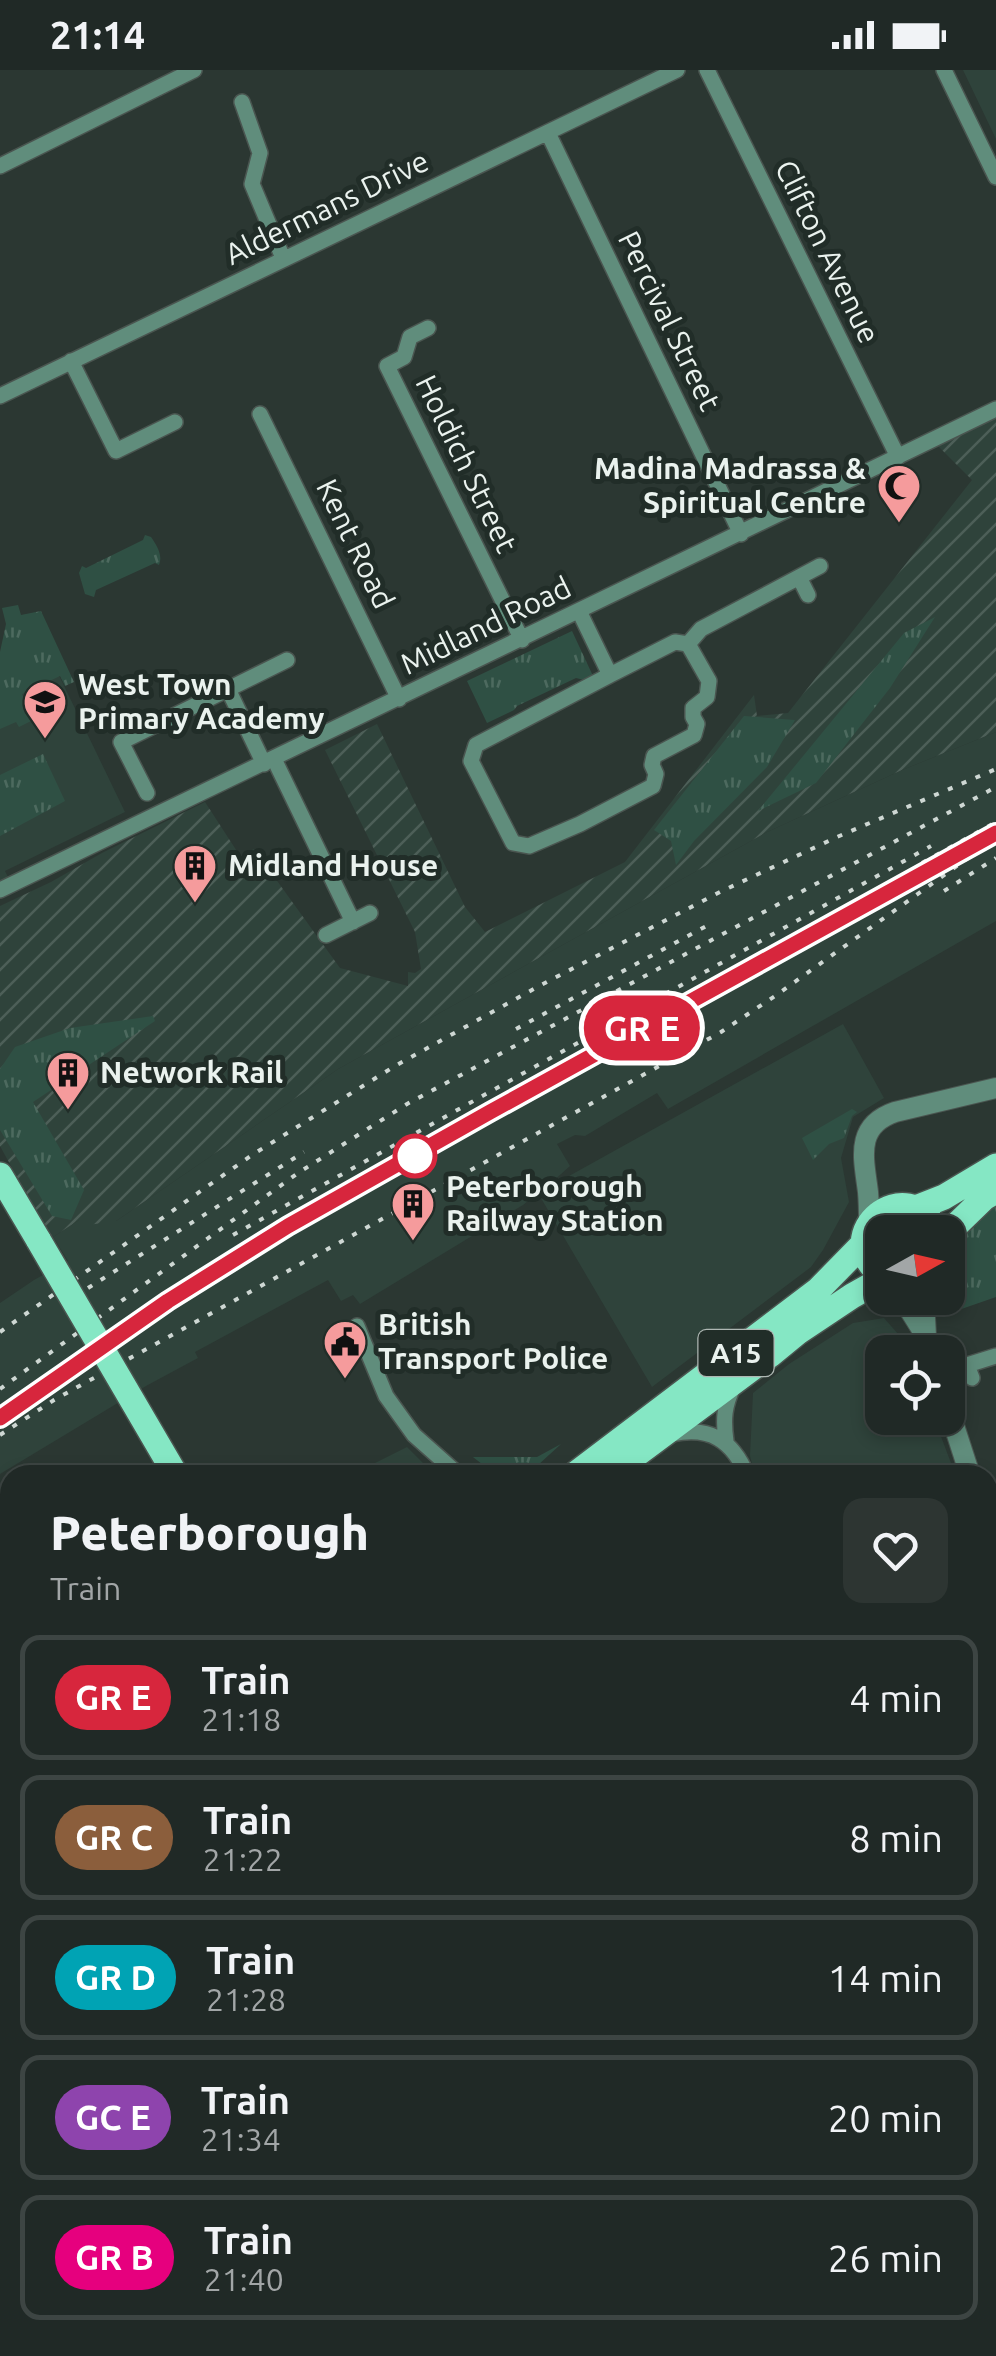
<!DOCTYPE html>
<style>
body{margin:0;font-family:Ubuntu,sans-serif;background:#2d3532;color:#f1f3f6;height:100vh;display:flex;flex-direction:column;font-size:38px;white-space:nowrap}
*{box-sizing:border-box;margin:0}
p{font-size:32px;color:#a2a6a7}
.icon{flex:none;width:55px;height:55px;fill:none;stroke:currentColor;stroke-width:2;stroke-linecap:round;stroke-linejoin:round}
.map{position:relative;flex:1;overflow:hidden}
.side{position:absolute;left:0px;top:1395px;width:998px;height:892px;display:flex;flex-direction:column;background:#202926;border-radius:30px 30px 0 0;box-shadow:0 5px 15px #0003,0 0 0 2px #3d4543}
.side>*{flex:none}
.badge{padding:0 20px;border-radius:32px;font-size:35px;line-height:65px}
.needle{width:65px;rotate:82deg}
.fabs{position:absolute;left:865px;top:1145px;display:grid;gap:20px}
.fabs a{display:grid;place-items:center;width:100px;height:100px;border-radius:20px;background:#202926;box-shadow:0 5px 15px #0003,0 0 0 2px #3d4543;font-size:50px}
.map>.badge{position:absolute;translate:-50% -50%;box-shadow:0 0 0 5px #fff}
.round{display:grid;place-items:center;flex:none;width:105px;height:105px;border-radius:20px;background:#2d3532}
.headline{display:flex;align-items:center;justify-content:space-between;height:170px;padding:0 50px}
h1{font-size:48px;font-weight:800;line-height:75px}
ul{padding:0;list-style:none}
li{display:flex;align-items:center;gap:30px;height:125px;margin:0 20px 15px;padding:0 30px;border:5px solid #3d4543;border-radius:20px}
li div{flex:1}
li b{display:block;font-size:38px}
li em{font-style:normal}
li .badge{min-width:110px;font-weight:700;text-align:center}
.status{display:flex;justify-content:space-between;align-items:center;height:70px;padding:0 50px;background:#202926;direction:ltr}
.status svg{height:28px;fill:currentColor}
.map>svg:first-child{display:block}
.built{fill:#2f433b}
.industrial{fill:url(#industrial-furrows)}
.grass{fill:url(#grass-tufts)}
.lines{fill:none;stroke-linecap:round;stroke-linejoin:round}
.pedestrian-casing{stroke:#4a5550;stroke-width:14}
.minor-casing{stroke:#4a5550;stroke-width:18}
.tertiary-casing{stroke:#4a5550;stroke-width:22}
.primary-casing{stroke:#4a5550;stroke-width:28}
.pedestrian{stroke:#608d7c;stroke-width:11}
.minor{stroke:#608d7c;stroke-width:15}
.tertiary{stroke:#608d7c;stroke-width:20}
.primary{stroke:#85e7c4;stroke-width:25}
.rail{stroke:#ced7d3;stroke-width:4;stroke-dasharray:5 10;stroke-linecap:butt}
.primary-bridge-casing{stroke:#4a5550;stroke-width:28;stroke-linecap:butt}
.primary-bridge{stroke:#85e7c4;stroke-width:25}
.line-casing{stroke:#fff;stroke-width:22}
.line{stroke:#d7263d;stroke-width:15}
.stop-dot{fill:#fff;stroke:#d7263d;stroke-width:5}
.labels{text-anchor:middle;stroke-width:10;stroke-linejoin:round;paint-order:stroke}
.shield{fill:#212d28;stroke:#aeb7b3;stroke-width:2.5}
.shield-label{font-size:28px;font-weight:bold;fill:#eaf2ee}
.street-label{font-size:30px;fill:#eaf2ee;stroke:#212d28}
.poi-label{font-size:30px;font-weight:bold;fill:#eaf2ee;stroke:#212d28;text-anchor:start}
</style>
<div class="status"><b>21:14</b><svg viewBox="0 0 49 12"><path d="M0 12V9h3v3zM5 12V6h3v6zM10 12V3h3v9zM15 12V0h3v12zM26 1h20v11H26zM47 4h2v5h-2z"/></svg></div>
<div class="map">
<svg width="996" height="2286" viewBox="0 0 996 2286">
<defs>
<pattern id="industrial-furrows" width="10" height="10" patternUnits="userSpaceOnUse" patternTransform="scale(2.5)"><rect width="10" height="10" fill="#2f433b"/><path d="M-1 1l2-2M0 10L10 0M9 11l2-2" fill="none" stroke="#4d5f58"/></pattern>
<pattern id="grass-tufts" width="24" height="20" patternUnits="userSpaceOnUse" patternTransform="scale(2.5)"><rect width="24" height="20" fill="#2f5044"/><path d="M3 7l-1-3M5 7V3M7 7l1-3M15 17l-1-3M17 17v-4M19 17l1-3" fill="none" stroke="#4d6a5f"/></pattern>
</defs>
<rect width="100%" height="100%" fill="#2b3732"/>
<path class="built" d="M963 0H996V69Z
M54 595 125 742 5 801 8 807 0 811V620Z
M996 662V851L668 1039 657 1023 585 1066 575 1065 557 1074 570 1096 542 1121 843 954 884 1028 853 1047 841 1088 849 1132 823 1180 811 1197 652 1317 538 1123 523 1135 360 1234 353 1225 341 1231 328 1210 195 1282 198 1288 146 1316 0 1404V1233L34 1210 68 1191 53 1167 79 1150 116 1151 338 999 767 762 902 700Z
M884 1248 907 1274 910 1282H882V1348H934L951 1393V1405H755L750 1386 753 1323 789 1294 853 1253Z
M407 1377 435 1405H351Z
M10 1695V2278H52L53 2286H0V1699Z
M486 2278H966L962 2286H485Z"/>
<path class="industrial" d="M996 348V662L902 700 767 762 338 999 116 1151 88 1155 79 1150 53 1167 49 1165 0 1076V836L51 812 102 783 205 732 240 786 254 779 340 898 408 916V902L415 903 421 899 415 862 325 680 377 654 465 837 485 862 625 792 754 625 757 646 788 643 972 410 938 376Z"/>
<path class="grass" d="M145 465 151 467C157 476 163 485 159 495L155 493 96 520 94 527 85 524 79 503 82 496 86 498 143 470Z
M18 535 21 545 41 541 74 612 65 616 60 606 22 624 33 650 19 657 16 652 0 659V582L6 554 2 538Z
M935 547 890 618 816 713 758 741 904 563Z
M572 561 593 606 584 610 576 608 517 636 514 640 487 653 467 611Z
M744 646 795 650 767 697 694 771 676 795 671 771 654 760Z
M43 684 65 731 0 766V705Z
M153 946 155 951 33 1032 84 1120 71 1150 52 1146 0 1060V999L15 977 70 958Z
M852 1039 857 1042 852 1046 844 1068 829 1074 813 1090 802 1068Z
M996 1130V1227L944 1245 932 1241 933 1228H948V1185L955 1172Z
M561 1374 527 1405H496L473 1387H537Z"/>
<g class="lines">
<defs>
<path id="pedestrian" d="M288 2278 296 2281 299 2286
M76 2286 83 2278
M128 2286 129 2278
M273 2286 283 2278"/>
<path id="minor" d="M707 0 898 387
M944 0 996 107
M242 32 260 83 252 114 283 188
M548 63 741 464
M0 96 194 0
M428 258 410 267 404 287 387 296 522 570
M71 291 116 381 175 352
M0 326 677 0
M260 344 399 629
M799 507 808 525
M579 541 610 605 476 675 471 691 513 773 529 776 580 754 653 716 656 704 652 695 654 686 694 665 697 654 693 647V638L707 627 709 611 688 574 675 572 610 605
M688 574 701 559 820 496
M228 619 264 694
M274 689 353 852
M147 723 121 672 287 590
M0 820 996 339
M326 865 370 843
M357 1256 386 1326 414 1365 459 1405
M972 1308 967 1295 996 1286
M672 1364C710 1356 732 1370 747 1405
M726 1371C723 1349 724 1336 734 1315
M988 1541 996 1539
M0 1692 10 1688
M988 1915 996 1917
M0 1956 10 1959
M988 2021 996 2005
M988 2197 996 2199
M988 2255 996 2239
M478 2286V2278"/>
<path id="tertiary" d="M869 1154C869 1144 869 1133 868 1122 864 1089 854 1056 895 1042L996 1018
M902 1228 922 1260
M924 1228 926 1266 931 1282
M948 1337 970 1405
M988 1455 996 1478"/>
<path id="primary" d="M0 1105 39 1171
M916 1138 944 1127 996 1096
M948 1163 984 1128 996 1121
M882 1205C827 1165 908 1098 937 1162
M574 1405 818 1220 864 1173
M609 1405 770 1285 798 1262 852 1226 882 1209
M0 1575 10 1572
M0 1596 10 1592"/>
</defs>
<use href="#pedestrian" class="pedestrian-casing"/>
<use href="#minor" class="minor-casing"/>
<use href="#tertiary" class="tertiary-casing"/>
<use href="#primary" class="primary-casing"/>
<use href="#pedestrian" class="pedestrian"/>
<use href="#minor" class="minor"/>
<use href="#tertiary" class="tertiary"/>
<use href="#primary" class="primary"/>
<path class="rail" d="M922 793 996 752
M944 821 996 788
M516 959 710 854
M233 1165 931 776
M88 1218 304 1082
M0 1262 252 1085 395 996 539 916 720 822 837 767 996 699
M0 1319 298 1103 407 1034 996 717
M0 1348 168 1231 287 1157 938 794
M0 1365 54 1330 721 962 775 926 996 768"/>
<defs>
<path id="primary-bridge" d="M39 1171 174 1402"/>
</defs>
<use href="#primary-bridge" class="primary-bridge-casing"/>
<use href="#primary-bridge" class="primary-bridge"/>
</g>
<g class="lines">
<defs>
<path id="line" d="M0 1348 168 1231 288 1156 490 1042 996 763"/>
</defs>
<use href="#line" class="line-casing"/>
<use href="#line" class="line"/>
</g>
<defs>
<symbol id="mosque-pin" viewBox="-11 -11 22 30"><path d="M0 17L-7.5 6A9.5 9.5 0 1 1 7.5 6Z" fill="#f59b9c" stroke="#212d28"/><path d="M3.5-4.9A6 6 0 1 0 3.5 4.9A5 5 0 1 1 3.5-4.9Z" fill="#111"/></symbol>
<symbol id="school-pin" viewBox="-11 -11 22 30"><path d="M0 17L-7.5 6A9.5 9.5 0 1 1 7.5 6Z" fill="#f59b9c" stroke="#212d28"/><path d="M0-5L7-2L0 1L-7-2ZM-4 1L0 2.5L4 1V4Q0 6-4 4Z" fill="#111"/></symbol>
<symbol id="building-pin" viewBox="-11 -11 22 30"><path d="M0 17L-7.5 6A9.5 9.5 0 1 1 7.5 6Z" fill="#f59b9c" stroke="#212d28"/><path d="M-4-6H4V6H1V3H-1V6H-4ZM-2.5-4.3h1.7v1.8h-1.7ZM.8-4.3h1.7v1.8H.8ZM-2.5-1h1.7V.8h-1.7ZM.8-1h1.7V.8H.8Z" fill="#111"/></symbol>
<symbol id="civic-pin" viewBox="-11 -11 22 30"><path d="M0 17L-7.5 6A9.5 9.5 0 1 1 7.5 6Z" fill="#f59b9c" stroke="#212d28"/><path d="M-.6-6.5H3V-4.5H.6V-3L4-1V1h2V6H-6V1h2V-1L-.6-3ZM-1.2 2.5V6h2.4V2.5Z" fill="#111"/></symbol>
</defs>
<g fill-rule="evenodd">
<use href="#mosque-pin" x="874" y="391" width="50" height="68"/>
<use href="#school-pin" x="20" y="607" width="50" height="68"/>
<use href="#building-pin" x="170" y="771" width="50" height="68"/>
<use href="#building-pin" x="43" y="978" width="50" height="68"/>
<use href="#building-pin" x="388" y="1109" width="50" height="68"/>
<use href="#civic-pin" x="320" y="1247" width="50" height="68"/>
</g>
<circle class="stop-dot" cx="415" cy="1086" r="20"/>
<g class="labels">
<rect class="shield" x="698.5" y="1260" width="75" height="46" rx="8"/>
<g class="shield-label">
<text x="736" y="1293">A15</text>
</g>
<g class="street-label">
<text transform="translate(327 138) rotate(-26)" y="10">Aldermans Drive</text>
<text transform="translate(827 182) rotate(64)" y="10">Clifton Avenue</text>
<text transform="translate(669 251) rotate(64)" y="10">Percival Street</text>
<text transform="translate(466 394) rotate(64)" y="10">Holdich Street</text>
<text transform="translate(355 474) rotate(64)" y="10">Kent Road</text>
<text transform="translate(486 556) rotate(-26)" y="10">Midland Road</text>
</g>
<g class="poi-label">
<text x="866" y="409" text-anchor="end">Madina Madrassa &amp;<tspan x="866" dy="34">Spiritual Centre</tspan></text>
<text x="78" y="625">West Town<tspan x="78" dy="34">Primary Academy</tspan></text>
<text x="228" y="806">Midland House</text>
<text x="100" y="1013">Network Rail</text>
<text x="446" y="1127">Peterborough<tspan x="446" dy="34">Railway Station</tspan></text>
<text x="378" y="1265">British<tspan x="378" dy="34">Transport Police</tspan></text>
</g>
</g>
</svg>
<div class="fabs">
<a><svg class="needle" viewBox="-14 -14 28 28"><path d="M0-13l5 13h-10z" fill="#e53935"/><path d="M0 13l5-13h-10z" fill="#a2a6a7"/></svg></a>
<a><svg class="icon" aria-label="locate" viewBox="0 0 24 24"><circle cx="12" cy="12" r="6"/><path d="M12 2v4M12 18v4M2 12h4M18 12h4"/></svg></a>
</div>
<b class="badge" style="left:642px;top:958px;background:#d7263d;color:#fff">GR E</b>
<section class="side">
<div class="headline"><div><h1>Peterborough</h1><p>Train</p></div><a class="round"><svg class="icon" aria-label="heart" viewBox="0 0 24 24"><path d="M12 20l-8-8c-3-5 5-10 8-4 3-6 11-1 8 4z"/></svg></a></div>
<ul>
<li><span class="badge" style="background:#d7263d;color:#fff">GR E</span><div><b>Train</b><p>21:18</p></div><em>4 min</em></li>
<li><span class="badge" style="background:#8b5e3c;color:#fff">GR C</span><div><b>Train</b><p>21:22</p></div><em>8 min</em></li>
<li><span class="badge" style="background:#00a3b4;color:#fff">GR D</span><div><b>Train</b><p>21:28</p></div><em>14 min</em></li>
<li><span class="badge" style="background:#8e44ad;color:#fff">GC E</span><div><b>Train</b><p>21:34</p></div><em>20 min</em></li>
<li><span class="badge" style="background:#e6007e;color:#fff">GR B</span><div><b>Train</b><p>21:40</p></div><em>26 min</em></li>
</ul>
</section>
</div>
